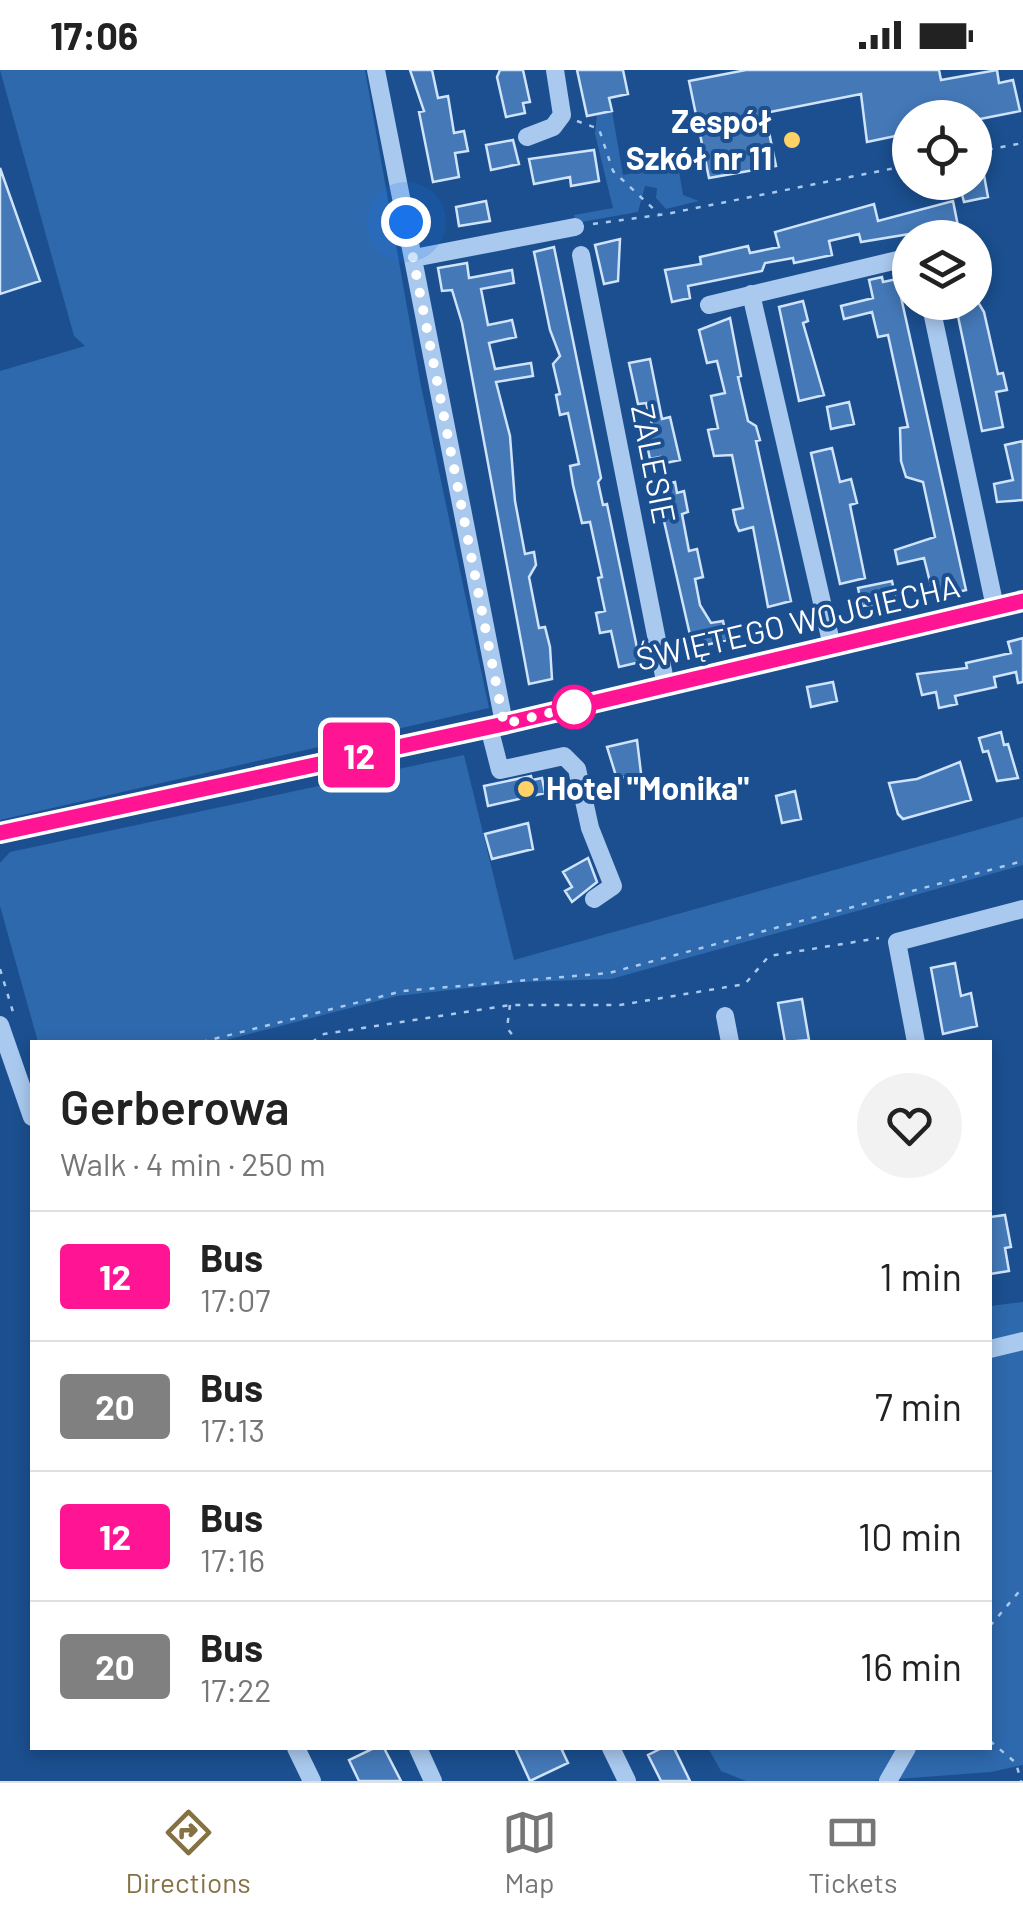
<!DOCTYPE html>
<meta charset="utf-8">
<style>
body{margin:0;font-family:Barlow,sans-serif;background:#f2f2f2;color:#222;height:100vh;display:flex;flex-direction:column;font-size:38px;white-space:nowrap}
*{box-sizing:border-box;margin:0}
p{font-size:32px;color:#767676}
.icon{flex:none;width:55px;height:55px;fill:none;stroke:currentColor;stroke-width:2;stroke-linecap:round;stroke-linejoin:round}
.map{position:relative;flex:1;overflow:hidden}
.sheet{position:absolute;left:30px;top:970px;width:962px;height:710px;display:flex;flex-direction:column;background:#fff;border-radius:0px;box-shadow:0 5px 15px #0003}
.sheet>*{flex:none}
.badge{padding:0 20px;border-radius:8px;font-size:35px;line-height:65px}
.controls{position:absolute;left:892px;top:30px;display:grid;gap:20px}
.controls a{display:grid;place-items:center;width:100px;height:100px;border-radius:50%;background:#fff;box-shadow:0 5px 15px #0003;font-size:50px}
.you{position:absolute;width:50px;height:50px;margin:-25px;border:8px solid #fff;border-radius:50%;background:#1a73e8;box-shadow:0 0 0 15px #1a73e833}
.map>.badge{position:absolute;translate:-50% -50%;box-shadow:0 0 0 5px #fff}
.round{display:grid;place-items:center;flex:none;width:105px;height:105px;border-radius:52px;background:#f2f2f2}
.overview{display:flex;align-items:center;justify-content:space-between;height:170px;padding:0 30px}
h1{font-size:48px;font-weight:600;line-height:75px}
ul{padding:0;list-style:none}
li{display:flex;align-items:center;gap:30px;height:130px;padding:0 30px;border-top:2px solid #e0e0e0}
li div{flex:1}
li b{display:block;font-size:38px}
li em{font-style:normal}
li .badge{min-width:110px;font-weight:700;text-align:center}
.status{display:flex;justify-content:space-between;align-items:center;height:70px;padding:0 50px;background:#fff;direction:ltr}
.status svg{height:28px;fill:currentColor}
.dock{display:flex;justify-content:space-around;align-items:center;height:140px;border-top:2px solid #e0e0e0;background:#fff;font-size:28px;color:#767676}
.dock a{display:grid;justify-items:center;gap:5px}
.dock .selected{color:#857141}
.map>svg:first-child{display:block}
.green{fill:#2e69ad}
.building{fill:#4478b7;stroke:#cfe3fa;stroke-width:2.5}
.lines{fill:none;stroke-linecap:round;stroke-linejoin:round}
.path{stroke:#a9c9ee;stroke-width:2.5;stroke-dasharray:5 8;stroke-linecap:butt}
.minor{stroke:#a9c9ee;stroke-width:18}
.line-casing{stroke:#fff;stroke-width:22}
.line{stroke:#ff1493;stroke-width:15}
.walk{stroke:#fff;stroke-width:10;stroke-dasharray:0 18}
.poi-dot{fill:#ffd166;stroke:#1b4f8f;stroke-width:4}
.stop-dot{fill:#fff;stroke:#ff1493;stroke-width:5}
.labels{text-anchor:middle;stroke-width:8;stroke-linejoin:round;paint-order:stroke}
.poi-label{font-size:32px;font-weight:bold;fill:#fff;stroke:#1b4f8f;text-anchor:end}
.street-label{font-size:32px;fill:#fff;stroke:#1b4f8f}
</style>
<div class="status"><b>17:06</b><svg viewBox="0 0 49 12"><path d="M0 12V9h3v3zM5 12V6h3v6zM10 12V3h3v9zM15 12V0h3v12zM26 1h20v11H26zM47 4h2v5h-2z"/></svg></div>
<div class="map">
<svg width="1023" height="1711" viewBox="0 0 1023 1711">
<rect width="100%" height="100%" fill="#1b4f8f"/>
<path class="green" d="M0 0H365L421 316 489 638 0 750V301L85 276 74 266Z
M612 41 623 105 678 95 683 125 699 131 666 139 656 128 657 118 645 116 638 142 576 153 574 145 613 138 595 64 597 44Z
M464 685 514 890 1023 747V795L611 909 520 912 397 926 218 972H38L0 836V793L10 782Z
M1023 1232V1695L991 1702 871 1711H746L721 1701 708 1678H990V1236Z"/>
<path class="building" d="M410 0H432L438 28 448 26 454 63 464 61 468 81 455 83 459 107 433 112 419 42 424 41Z
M500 0H523L530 32 523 33 525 43 506 47 497 7Z
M577 0H623L628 24 609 28 612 41 587 46Z
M746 0H939L941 10 997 0 999 13 1013 10 1020 41 975 50 910 48V63L867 72 861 24 765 43 776 96 709 108 689 11Z
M513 70 519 94 491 100 486 75Z
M594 80 599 111 571 116 570 107 534 114 529 89Z
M975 89H981L988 127 964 132 960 117 975 112Z
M0 98 40 211 0 224Z
M486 131 490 151 459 156 456 137Z
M953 131 958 156 861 172 859 164 829 171 832 185 794 193 793 188 765 193 762 201 688 216 690 228 672 232 665 200 701 194 700 187 748 176 750 183 779 177 775 162 874 134 878 151Z
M620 169 618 211 604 214 595 175Z
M554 177 601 408 598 412 603 435 607 434 640 592 619 597 611 561 600 563 596 543 605 541 598 508 602 507 590 452 582 453 573 415 570 396 579 394 568 343 560 345 556 325 560 324 553 294 560 286 550 260 534 182Z
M467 193 469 208 512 200 514 213 481 219 488 255 512 250 516 267 489 273 495 299 531 293 533 306 496 312 510 366 515 431 525 484 534 482 536 495 529 507 539 558 545 557 550 577 552 609 529 614 462 253 452 220 442 221 438 198Z
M882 207 883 212 897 209 966 520 934 528 924 488 898 494 895 480 935 467 923 412 906 407 901 391 900 358 908 357 888 265 878 267 872 242 844 249 841 236 873 228 869 210Z
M803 231 808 251 803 253 824 325 799 331 779 237Z
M955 232H978L984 242 998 304 1003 303 1007 320 996 322 1003 357 982 361Z
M730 248 741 306 738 307 748 351 756 356 760 370 756 371 791 531 768 537 753 457 739 461 736 454 733 440 743 438 732 385 714 386 708 360 718 358 711 326 725 323 717 291 707 293 699 260Z
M650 289 662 349 670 347 680 390 661 394 660 387 650 389 644 361 653 358 646 333 638 334 629 293Z
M849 332 854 354 831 359 827 337Z
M1023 371V430L997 432 994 414 1013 410 1005 375Z
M832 378 840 412 851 409 857 433 850 435 865 508 840 514 811 383Z
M675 412 677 423 684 421 688 442 682 444 689 481 697 479 703 507 695 509 700 535 711 553 723 551 727 570 693 578 656 416Z
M892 511 896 531 862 536 858 518Z
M1023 568V612L1018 613 1016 602 994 607 996 617 955 626 957 634 939 638 936 622 922 625 917 604 967 598 966 593 1011 583 1008 572Z
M833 612 837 631 811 637 807 617Z
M1001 662 1004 675 1008 674 1018 708 997 711 988 681 983 682 979 668Z
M637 670 641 703 617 709 607 677Z
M960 692 971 730 903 749 898 744 889 713 917 709Z
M531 706 532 710 542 708 545 723 488 736 484 716Z
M795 721 801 749 782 753 776 726Z
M528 753 533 779 492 789 485 764Z
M588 788 597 812 572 832 565 821 572 817 563 802Z
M955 893 961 926 971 923 977 956 943 964 931 898Z
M802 929 809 970 785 972 778 933Z
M1005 1145 1011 1177 1005 1178 1009 1201 990 1204V1147Z
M374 1678H384L401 1711H359L349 1690Z
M515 1678H561L568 1693 530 1711Z
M662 1678H674L690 1711H661L648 1685Z"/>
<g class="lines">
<path class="path" d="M577 51 599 59 613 101 659 144
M975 82 1023 73
M593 154 666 144 910 95
M0 899 13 942
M510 935 507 958 518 972
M202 972 403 921 609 903 1023 791
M312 972 324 964 510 935H620L745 914 769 886 879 868
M990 1556 1023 1517
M990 1671 1016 1693 1021 1711"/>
<path class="minor" d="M376 0 504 653
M527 67 553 57 562 45 555 0
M581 185 666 616
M414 188 575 157
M751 224 832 576
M930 232 995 537
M709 235 910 187
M489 657 500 700 564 686 577 699 590 758 613 816 594 829
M0 763 504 653 1023 531
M725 946 730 972
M0 955 32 1047
M916 972 897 872 1023 839
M990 1279 1023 1271
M296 1678 312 1711
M418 1678 433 1711
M611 1678 627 1711
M888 1711 907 1678"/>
</g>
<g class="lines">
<defs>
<path id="line" d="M0 763 504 654 1023 531"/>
</defs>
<use href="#line" class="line-casing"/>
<use href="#line" class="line"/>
<path class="walk" d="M406 152 504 654 574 637"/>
</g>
<g class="poi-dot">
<circle cx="792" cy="70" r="10"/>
<circle cx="526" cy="719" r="10"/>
</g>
<circle class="stop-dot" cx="574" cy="637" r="20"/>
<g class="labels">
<g class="poi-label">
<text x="772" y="63">Zespół<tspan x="772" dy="37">Szkół nr 11</tspan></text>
<text x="546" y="730" text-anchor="start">Hotel "Monika"</text>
</g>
<g class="street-label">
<text transform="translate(653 394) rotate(79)" y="11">ZALESIE</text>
<text transform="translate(798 553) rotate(-13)" y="11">ŚWIĘTEGO WOJCIECHA</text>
</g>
</g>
</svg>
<div class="controls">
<a><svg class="icon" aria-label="locate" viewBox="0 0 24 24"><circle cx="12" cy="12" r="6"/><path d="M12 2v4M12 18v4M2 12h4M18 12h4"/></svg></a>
<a><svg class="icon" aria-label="layers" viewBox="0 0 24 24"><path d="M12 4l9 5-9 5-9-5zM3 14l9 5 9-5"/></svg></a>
</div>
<div class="you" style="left:406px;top:152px"></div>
<b class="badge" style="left:359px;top:685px;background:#ff1493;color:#fff">12</b>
<section class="sheet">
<div class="overview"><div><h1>Gerberowa</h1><p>Walk · 4 min · 250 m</p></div><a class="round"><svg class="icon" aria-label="heart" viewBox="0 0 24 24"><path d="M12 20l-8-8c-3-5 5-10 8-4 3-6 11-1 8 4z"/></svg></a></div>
<ul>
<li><span class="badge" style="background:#ff1493;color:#fff">12</span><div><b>Bus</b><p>17:07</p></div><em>1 min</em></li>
<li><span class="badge" style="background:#808080;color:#fff">20</span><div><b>Bus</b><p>17:13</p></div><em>7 min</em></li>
<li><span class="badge" style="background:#ff1493;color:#fff">12</span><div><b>Bus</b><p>17:16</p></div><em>10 min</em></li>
<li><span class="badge" style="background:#808080;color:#fff">20</span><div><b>Bus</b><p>17:22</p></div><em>16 min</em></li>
</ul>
</section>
</div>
<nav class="dock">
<a class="selected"><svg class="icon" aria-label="directions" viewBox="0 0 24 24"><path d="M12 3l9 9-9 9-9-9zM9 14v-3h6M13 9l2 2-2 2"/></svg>Directions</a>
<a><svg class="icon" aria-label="map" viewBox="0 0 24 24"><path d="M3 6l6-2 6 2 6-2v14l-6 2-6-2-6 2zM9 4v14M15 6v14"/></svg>Map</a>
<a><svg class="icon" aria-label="tickets" viewBox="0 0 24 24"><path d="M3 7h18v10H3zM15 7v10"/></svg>Tickets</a>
</nav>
